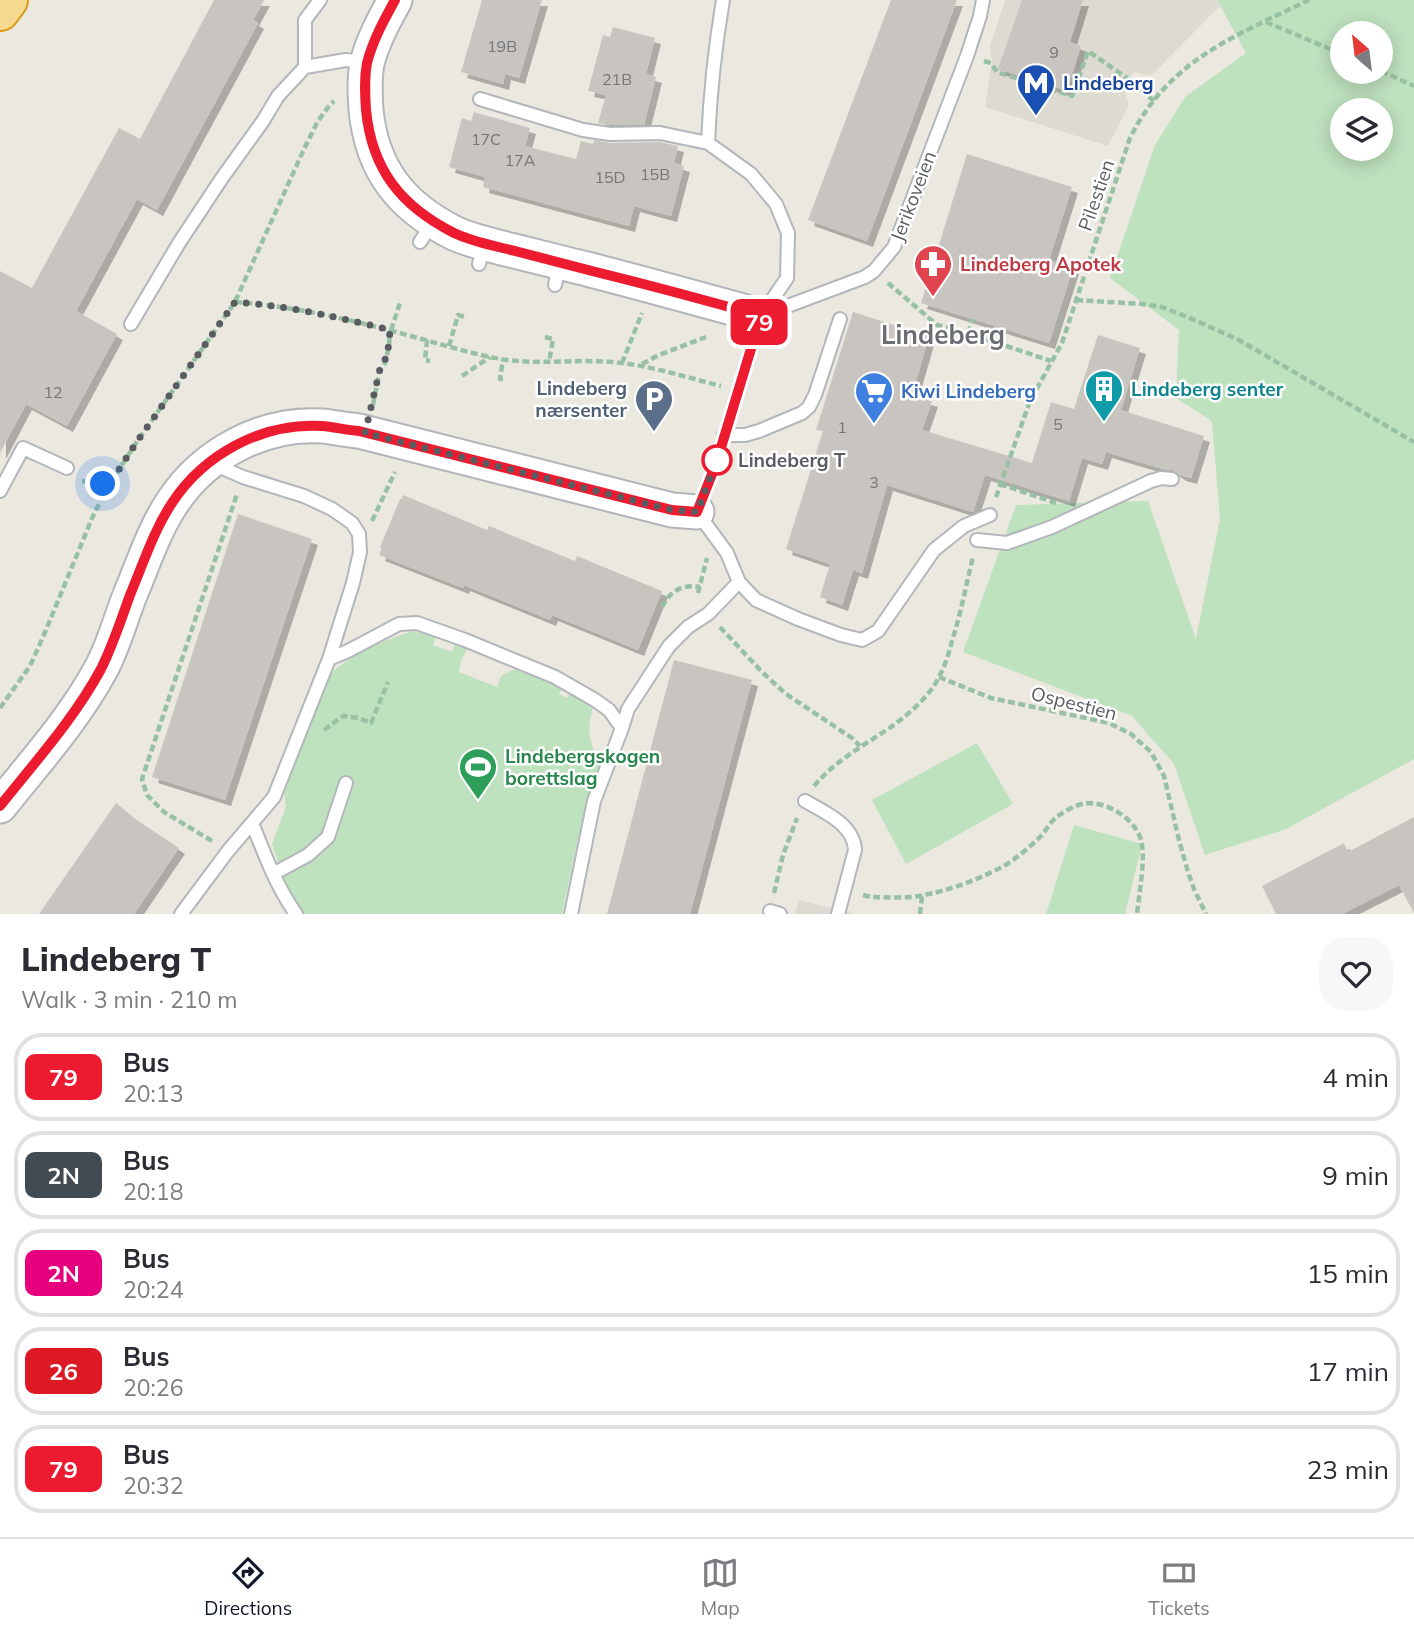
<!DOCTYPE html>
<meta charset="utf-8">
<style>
body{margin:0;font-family:Mulish,sans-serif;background:#f7f7f7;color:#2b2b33;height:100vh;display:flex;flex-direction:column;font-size:26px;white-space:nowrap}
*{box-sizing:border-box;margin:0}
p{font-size:23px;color:#7c7c81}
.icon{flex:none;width:38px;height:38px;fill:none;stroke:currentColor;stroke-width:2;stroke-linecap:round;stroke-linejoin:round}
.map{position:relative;height:914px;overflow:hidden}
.details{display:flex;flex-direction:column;background:#fff;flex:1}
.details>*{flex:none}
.badge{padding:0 14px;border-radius:10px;font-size:24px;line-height:46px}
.needle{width:46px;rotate:332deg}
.fabs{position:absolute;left:1330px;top:21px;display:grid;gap:14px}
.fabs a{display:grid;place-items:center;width:63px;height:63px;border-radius:50%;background:#fff;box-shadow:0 4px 18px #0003;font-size:35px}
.you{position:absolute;width:35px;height:35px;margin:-18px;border:5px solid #fff;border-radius:50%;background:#1a73e8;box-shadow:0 0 0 10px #1a73e833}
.map>.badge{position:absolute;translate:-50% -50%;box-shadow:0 0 0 4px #fff}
.round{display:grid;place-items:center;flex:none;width:74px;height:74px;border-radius:28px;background:#f7f7f7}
.summary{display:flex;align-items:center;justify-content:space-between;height:119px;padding:0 21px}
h1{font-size:33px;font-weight:800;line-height:52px}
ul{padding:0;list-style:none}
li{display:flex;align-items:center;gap:21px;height:88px;margin:0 14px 10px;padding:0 7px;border:4px solid #e1e1e2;border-radius:28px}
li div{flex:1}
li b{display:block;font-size:26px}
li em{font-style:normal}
li .badge{min-width:77px;font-weight:700;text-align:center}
.tab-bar{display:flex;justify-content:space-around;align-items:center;height:98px;border-top:2px solid #e1e1e2;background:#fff;font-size:19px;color:#7c7c81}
.tab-bar a{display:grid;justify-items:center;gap:4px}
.tab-bar .current{color:#111827}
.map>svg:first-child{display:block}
.education{fill:#dddad1}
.green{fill:#bee1be;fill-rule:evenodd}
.building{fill:#c8c5c0;filter:url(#shadow)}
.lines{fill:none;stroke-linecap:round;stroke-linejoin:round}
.lane-casing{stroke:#b3b6ba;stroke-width:16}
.secondary-casing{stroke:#b2b5ba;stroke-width:37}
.highway-casing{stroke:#d99912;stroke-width:42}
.path{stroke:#98c1a3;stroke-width:4.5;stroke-dasharray:7 3.5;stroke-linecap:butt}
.lane{stroke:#fff;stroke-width:12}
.secondary{stroke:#fff;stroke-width:33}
.highway{stroke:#f4d98e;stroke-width:38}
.line-casing{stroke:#fff;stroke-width:16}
.line{stroke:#ed1b2f;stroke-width:10}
.walk{stroke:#595c60;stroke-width:7;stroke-dasharray:0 12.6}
.stop-dot{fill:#fff;stroke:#ed1b2f;stroke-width:3.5}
.labels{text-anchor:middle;stroke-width:5;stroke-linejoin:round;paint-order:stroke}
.number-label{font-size:16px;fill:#757678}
.transit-label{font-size:19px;font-weight:bold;fill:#164399;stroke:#fff;text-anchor:start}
.street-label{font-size:19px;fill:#595c60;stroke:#fff}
.health-label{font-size:19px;font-weight:bold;fill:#be3a42;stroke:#fff;text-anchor:start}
.service-label{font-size:19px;font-weight:bold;fill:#4e5e75;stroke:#fff;text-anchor:end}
.culture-label{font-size:19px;font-weight:bold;fill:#0d838f;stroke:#fff;text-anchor:start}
.shop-label{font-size:19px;font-weight:bold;fill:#366cbe;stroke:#fff;text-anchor:start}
.stop-label{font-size:19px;font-weight:bold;fill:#595c60;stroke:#fff;text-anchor:start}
.leisure-label{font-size:19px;font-weight:bold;fill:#27864d;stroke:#fff;text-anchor:start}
.district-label{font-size:26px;font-weight:bold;fill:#6a6e72;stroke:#fff}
</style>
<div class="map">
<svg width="1414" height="914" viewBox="0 0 1414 914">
<defs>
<filter id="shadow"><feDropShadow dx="6" dy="6" stdDeviation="0" flood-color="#0004"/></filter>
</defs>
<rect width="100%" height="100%" fill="#ebe8e0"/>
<path class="education" d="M1005 0H1217L1220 6 1151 76 1134 72 1123 86 1129 105 1108 146 985 107 992 61 990 46Z
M799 900 855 914H795Z"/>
<path class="green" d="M1217 0H1414V759L1286 829 1205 855 1174 764 1132 716 963 652 1016 505 1148 501 1196 639 1220 519 1212 421 1176 398 1179 330 1110 278 1155 145 1185 97 1246 53ZM1342 33H1381V72H1342ZM1342 110H1381V149H1342Z
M412 631 436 636 433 645 452 652 455 644 467 649 461 661 459 672 497 687 501 676 515 669 563 688 559 694 567 698 571 692 593 708C587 727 588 743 600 760L578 839 562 914H303L285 882 272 844 286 807 284 793 330 675C350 653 385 641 412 631Z
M977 743 1013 804 906 864 872 800Z
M1074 825 1142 844 1125 914H1046Z"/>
<path class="building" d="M214 0H264L253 20 258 23 157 210 137 199 76 311 117 334 67 426 26 404 0 453V271L32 288 119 128 140 139Z
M482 0H542L519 78 505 74 503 84 461 72Z
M891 0H957L867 241 808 220Z
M1022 0H1083L1070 42 1081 46 1067 91 998 69Z
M613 27 655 38 646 74 656 77 644 125H611L598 123 606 95 588 91 603 35 610 37Z
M474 112 530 128 525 146 576 159 581 141 593 144 594 140 610 143 659 142 678 146 674 163 684 166 671 216 634 206 629 226 483 187 485 177 449 167 462 118 471 121Z
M967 154 1072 187 1049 260 1073 268 1049 343 921 303Z
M853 312 929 336 912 395 932 401 922 430 1032 463 1051 402 1074 409 1098 335 1140 348 1121 410 1204 436 1191 478 1180 475 1173 470 1163 469 1106 452 1102 464 1082 458 1069 501 985 475 973 512 887 485 862 573 853 570 842 605 820 597 830 564 786 549 823 431 816 430Z
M403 495 487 530 489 526 575 561 577 556 662 591 638 650 552 615 550 620 464 585 463 588 379 555 382 548 380 547 400 499H402Z
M238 514 312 539 225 800 152 777Z
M674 660 752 680 690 914H607Z
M116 803 138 821 179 848 134 914H39Z
M1414 817V913L1399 885 1342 914H1276L1262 886 1344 843 1348 852Z"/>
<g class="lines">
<defs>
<path id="lane" d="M305 67V20L320 0
M480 99 583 130 610 134 660 133 708 143 751 174 776 204 788 233 787 278 761 316 716 464 697 512 727 553 739 582 756 600 798 619 841 635 862 640 878 631 934 550 964 526 990 515
M708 143C710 95 715 47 723 0
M420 242 434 221
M479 264 484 243
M555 285 559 263
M761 316 865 277 874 271 894 247 967 56 980 16 983 0
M131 324 179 243 222 178 263 121 278 96 305 67 346 60 367 62
M724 435H745L759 431 802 413 809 407 815 395 840 319
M0 491 23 448 67 468
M977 540 1007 543 1052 527 1151 481 1161 478 1172 479
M329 659 348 651 399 624 417 623 465 640 555 677 595 700 609 710 622 728 594 801 571 914
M622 728 628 709 669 646 688 627 708 614 739 582
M805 801C825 812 854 825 855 850L838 914
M252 823C265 855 276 886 296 914
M273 874 308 855 328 837 346 783
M770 911 780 914
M181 914 228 851 274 797 329 659 353 583 360 552 359 534 352 523 332 509 304 496 243 477 211 463"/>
<path id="secondary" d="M395 0C384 20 373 40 367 63 364 79 365 94 366 110 372 170 401 206 454 233 471 241 491 245 510 250 535 256 561 263 587 269 645 284 703 300 761 316
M0 806C35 762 74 719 101 669 114 645 120 620 130 595 143 564 154 530 172 503 204 454 263 422 322 426 334 427 346 430 359 431L672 510 697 512"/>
<path id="highway" d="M0 11 8 0"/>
</defs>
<use href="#lane" class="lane-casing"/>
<use href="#secondary" class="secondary-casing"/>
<use href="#highway" class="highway-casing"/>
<path class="path" d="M1266 22 1342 54
M984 61 991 63 997 72 1072 96 1088 51 1128 79 1154 101
M1381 71 1414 86
M888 283 937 325 968 333 1051 361
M1076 300 1142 304 1162 307 1190 318 1239 340 1414 442
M235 302C288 306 340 317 392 331 428 340 463 352 500 359 537 365 575 359 612 362 649 365 685 377 721 386
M391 330 401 300
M968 333 973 319
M545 337 553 339 549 362
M427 340 425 360 430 361
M449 346 458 315 465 317
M622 363 642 313
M642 364 659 355 706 337
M462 376 490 357
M503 379H500L503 359
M373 405 380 369 385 363 389 346 390 330
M82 481 109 485
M1000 484 1056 503
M996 497 1030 401 1062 343 1130 138C1169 60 1235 36 1309 0
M372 521 395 472
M698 593 707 558
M662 607C670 591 682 584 700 587
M720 627 762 672 786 694 852 738 860 746
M939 677 991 698 1109 723 1131 734 1151 752 1164 776 1179 840 1188 872 1194 889 1206 914
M0 708 30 666 43 637 93 516 109 485 136 443 235 302 304 149 318 121 329 106 334 101
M324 730 343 716 359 718 371 723 388 682
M814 786C836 760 863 746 891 727 909 714 929 697 939 677 945 666 949 653 952 641 961 613 966 585 973 557
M212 841 164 812 147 795 142 779 237 494
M774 893 783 855 797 818
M863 895 871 897C888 897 907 899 924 895 951 890 979 879 1004 866 1017 858 1030 847 1041 836 1047 829 1051 821 1058 816 1065 811 1074 806 1082 804 1104 799 1135 818 1141 840 1146 858 1139 894 1137 914
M920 914 922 896"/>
<use href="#lane" class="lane"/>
<use href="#secondary" class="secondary"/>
<use href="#highway" class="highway"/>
</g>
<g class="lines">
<defs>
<path id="line" d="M0 806C35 762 74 719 101 669 113 645 121 620 130 595 143 564 154 530 172 503 204 454 263 422 322 426 334 427 346 430 359 431L672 510 697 512 716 464 761 316C705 300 649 285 592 271 566 264 541 258 515 251 495 246 473 242 454 233 401 206 372 170 366 110 365 94 364 79 367 63 373 40 384 20 395 0"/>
</defs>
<use href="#line" class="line-casing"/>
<use href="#line" class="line"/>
<path class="walk" d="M103 484 109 485 136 443 235 302C288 306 338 317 390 330 389 344 388 358 380 369L365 433 672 510 697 512 717 460"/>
</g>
<defs>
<symbol id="metro-pin" viewBox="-11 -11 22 30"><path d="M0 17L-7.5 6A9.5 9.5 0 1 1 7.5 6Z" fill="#1a4fb4" stroke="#fff"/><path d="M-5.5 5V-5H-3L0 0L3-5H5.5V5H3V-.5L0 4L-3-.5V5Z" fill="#fff"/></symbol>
<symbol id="pharmacy-pin" viewBox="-11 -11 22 30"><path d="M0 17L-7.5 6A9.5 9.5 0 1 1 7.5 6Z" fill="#e0444e" stroke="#fff"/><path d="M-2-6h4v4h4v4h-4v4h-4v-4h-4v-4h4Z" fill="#fff"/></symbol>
<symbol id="building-pin" viewBox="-11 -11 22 30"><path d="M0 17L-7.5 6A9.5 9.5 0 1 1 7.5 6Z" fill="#0f9aa8" stroke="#fff"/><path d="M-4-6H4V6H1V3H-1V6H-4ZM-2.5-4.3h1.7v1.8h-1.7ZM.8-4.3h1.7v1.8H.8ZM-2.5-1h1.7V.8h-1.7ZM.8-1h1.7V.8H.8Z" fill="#fff"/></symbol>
<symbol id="supermarket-pin" viewBox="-11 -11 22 30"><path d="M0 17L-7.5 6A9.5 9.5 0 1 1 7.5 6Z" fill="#3f7fe0" stroke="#fff"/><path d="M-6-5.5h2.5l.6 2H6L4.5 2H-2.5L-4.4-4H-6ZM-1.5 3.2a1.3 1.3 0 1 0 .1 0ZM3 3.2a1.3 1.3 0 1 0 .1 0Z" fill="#fff"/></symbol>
<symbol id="parking-pin" viewBox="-11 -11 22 30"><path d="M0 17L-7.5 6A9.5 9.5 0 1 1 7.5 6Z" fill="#5c6f8a" stroke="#fff"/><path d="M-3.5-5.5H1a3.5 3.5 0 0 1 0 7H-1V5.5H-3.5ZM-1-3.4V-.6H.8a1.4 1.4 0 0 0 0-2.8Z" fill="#fff"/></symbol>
<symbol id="stadium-pin" viewBox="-11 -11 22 30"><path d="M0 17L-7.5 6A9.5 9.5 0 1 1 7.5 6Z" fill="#2e9e5b" stroke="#fff"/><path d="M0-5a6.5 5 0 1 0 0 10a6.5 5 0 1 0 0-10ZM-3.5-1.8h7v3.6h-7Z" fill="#fff"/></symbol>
</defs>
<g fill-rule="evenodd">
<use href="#metro-pin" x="1014" y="61" width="44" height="60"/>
<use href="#pharmacy-pin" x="911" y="242" width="44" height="60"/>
<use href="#building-pin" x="1082" y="367" width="44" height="60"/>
<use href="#supermarket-pin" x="852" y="369" width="44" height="60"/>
<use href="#parking-pin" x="632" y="377" width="44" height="60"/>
<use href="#stadium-pin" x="456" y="745" width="44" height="60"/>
</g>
<circle class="stop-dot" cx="717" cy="460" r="14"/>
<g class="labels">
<g class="number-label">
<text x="502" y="52">19B</text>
<text x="1054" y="58">9</text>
<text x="617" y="85">21B</text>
<text x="486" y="145">17C</text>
<text x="520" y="166">17A</text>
<text x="655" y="180">15B</text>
<text x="610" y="183">15D</text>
<text x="53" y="398">12</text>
<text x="1058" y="430">5</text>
<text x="842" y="433">1</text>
<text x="874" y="488">3</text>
</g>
<g class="transit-label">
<text x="1063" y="90">Lindeberg</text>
</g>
<g class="street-label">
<text transform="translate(1096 195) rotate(-71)" y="7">Pilestien</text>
<text transform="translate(913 196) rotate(-69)" y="7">Jerikoveien</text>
<text transform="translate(1074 703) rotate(14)" y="7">Ospestien</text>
</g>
<g class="health-label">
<text x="960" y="271">Lindeberg Apotek</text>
</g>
<g class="service-label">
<text x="627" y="395">Lindeberg<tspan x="627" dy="22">nærsenter</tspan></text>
</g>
<g class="culture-label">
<text x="1131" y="396">Lindeberg senter</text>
</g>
<g class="shop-label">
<text x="901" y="398">Kiwi Lindeberg</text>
</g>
<g class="stop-label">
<text x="738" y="467">Lindeberg T</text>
</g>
<g class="leisure-label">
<text x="505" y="763">Lindebergskogen<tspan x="505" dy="22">borettslag</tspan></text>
</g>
<g class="district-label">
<text x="943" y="344">Lindeberg</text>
</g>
</g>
</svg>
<div class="fabs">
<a><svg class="needle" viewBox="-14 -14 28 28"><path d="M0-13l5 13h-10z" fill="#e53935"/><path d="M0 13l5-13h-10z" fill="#7c7c81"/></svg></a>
<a><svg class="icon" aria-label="layers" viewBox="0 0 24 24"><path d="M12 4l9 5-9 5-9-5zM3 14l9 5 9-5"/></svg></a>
</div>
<div class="you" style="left:103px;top:484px"></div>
<b class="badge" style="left:759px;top:322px;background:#ed1b2f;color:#fff">79</b>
</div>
<section class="details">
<div class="summary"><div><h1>Lindeberg T</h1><p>Walk · 3 min · 210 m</p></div><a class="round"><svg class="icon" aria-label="heart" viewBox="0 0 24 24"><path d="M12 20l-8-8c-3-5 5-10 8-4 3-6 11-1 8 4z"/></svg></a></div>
<ul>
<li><span class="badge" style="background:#ed1b2f;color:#fff">79</span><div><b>Bus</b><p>20:13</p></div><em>4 min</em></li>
<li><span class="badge" style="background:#424a52;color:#fff">2N</span><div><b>Bus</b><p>20:18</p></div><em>9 min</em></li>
<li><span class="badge" style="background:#e6007e;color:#fff">2N</span><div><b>Bus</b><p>20:24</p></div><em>15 min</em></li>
<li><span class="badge" style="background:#dd1923;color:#fff">26</span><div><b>Bus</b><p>20:26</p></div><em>17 min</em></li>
<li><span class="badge" style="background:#ed1b2f;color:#fff">79</span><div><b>Bus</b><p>20:32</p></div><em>23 min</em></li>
</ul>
</section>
<nav class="tab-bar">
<a class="current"><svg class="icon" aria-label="directions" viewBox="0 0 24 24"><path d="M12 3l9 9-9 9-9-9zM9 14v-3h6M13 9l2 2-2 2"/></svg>Directions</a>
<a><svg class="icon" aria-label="map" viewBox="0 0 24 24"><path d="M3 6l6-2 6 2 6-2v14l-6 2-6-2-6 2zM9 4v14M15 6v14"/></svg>Map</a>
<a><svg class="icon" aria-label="tickets" viewBox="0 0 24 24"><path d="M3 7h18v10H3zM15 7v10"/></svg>Tickets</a>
</nav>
